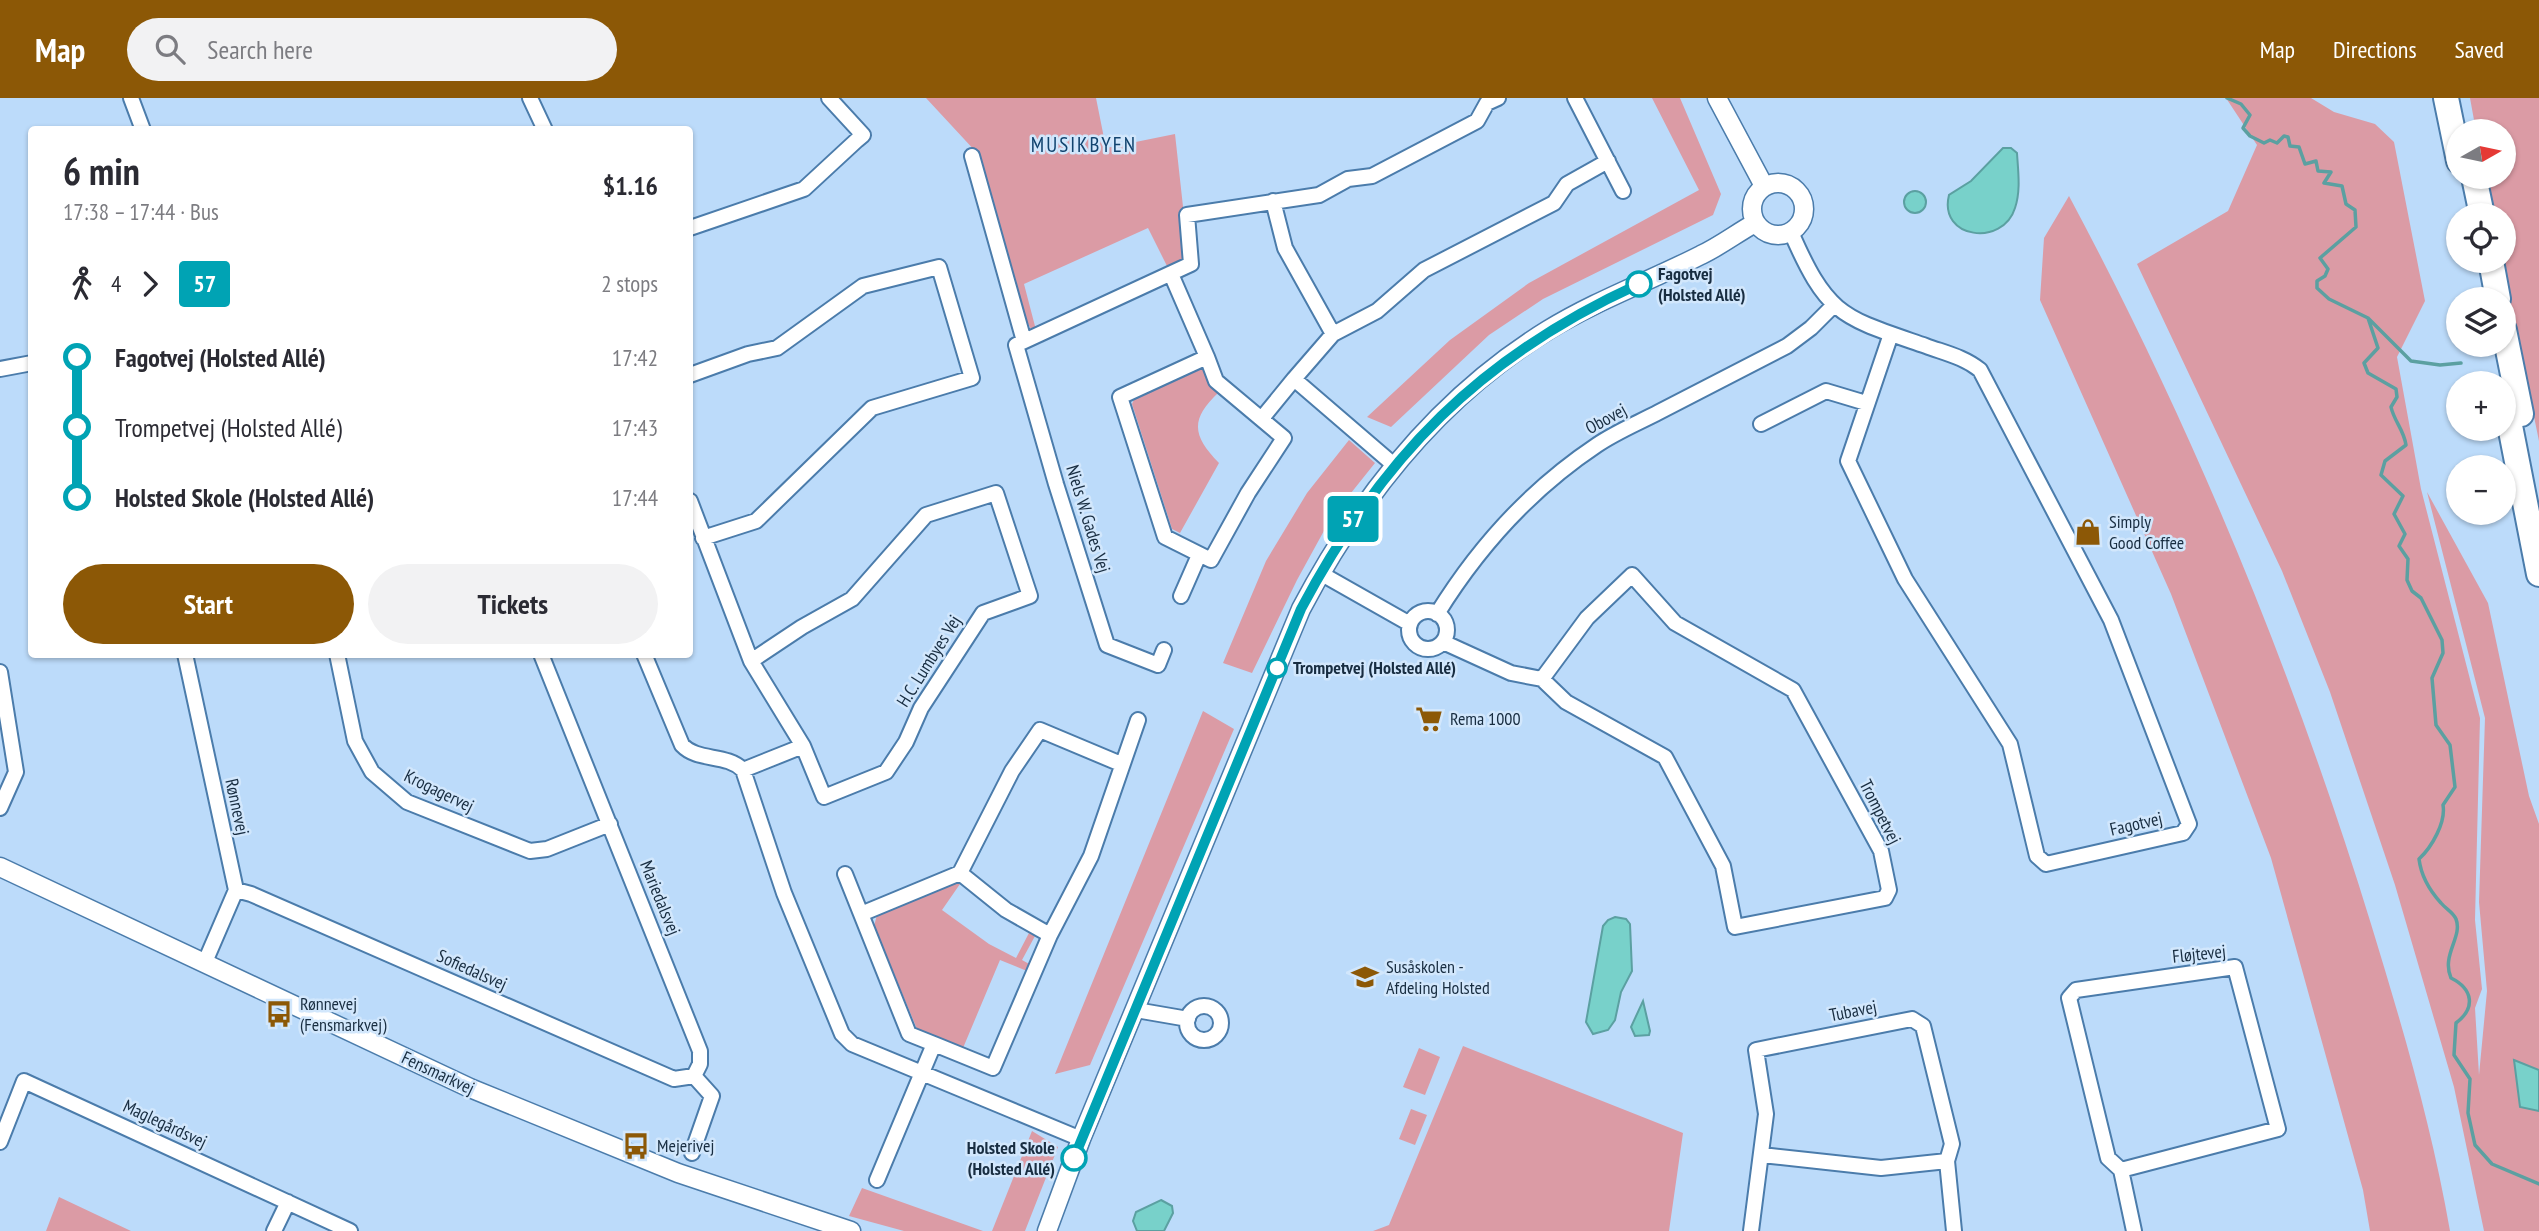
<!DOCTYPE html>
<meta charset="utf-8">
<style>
body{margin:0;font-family:"PT Sans Narrow",sans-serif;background:#f2f2f3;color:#2b2b33;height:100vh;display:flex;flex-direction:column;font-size:26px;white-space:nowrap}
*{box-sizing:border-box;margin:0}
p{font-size:23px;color:#7c7c81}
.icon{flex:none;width:38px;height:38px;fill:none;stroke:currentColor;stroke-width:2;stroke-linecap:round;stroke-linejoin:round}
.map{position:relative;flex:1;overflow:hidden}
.panel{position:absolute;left:28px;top:28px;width:665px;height:532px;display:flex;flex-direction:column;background:#fff;border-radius:7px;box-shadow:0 2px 5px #0004}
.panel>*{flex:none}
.badge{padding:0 14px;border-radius:5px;font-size:24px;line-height:46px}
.needle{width:46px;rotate:81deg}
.fabs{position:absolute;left:2446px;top:21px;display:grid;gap:14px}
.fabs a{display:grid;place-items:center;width:70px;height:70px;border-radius:50%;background:#fff;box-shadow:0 2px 5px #0004;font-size:35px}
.map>.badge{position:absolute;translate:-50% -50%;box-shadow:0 0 0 4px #fff}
.legs{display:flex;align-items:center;gap:10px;height:77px;padding:0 35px;font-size:23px}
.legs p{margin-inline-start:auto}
.headline{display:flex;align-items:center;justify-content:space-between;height:119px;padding:0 35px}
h1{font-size:38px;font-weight:700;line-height:52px}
.button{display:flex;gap:14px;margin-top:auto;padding:14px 35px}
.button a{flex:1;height:80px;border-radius:42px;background:#8c5806;color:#fff;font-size:28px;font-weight:700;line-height:80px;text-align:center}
.button a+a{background:#f2f2f3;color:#2b2b33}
ul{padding:0 35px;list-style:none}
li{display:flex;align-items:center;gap:24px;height:70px;font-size:26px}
li i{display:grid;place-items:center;width:10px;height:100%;margin:0 9px;background:currentColor}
li i::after{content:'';width:18px;height:18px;margin:-9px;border:5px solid;border-radius:50%;background:#fff}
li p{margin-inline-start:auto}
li:first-child i{background:linear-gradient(#0000 50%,currentColor 0)}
li:last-child i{background:linear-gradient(currentColor 50%,#0000 0)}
header{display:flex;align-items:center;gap:42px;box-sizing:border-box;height:98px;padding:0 35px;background:#8c5806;color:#fff}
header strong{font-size:33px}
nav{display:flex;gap:38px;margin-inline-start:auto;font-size:24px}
.search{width:490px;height:63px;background:#f2f2f3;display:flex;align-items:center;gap:18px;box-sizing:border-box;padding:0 24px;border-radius:38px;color:#7c7c81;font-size:26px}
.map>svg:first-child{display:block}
.green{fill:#db9ba5}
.water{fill:#78d1ca;stroke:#5ba0a1;stroke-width:2}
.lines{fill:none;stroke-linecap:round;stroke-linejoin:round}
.stream{stroke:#5ba0a1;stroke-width:3.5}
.minor-casing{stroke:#4b7cab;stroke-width:18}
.tertiary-casing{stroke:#4b7cab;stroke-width:21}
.trunk-casing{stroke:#4b7cab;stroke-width:28}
.minor{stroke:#fff;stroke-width:14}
.tertiary{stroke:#fff;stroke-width:18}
.trunk{stroke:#fff;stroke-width:24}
.line-1-casing{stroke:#fff;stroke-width:16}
.line-1{stroke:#00a3b4;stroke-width:10}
.stop-1-dot{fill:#fff;stroke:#00a3b4;stroke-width:3.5}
.labels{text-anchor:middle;stroke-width:5;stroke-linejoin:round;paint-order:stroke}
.stop-label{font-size:18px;font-weight:bold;fill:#182d41;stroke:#d2e7fc;text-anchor:start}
.street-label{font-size:18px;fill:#182d41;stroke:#d2e7fc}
.poi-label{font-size:18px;fill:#182d41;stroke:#d2e7fc;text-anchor:start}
.quarter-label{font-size:21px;letter-spacing:2px;fill:#12446f;stroke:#d2e7fc}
</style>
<header>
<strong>Map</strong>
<div class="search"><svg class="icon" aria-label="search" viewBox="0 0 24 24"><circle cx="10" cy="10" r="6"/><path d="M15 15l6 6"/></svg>Search here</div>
<nav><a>Map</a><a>Directions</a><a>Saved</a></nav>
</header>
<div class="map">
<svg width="2539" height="1133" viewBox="0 0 2539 1133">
<rect width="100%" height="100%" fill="#bcdbfa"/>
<path class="green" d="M926 0H1096L1106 50 1175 36 1189 163 1169 172 1148 130 1024 186 1036 232 1032 233 1024 218 977 55Z
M1652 0H1680L1721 96 1713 117 1543 201 1489 237 1391 329 1367 319 1450 242 1529 185 1699 92Z
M2226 0H2311L2334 14 2375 26 2394 44 2425 203 2397 259 2421 391 2480 620 2475 822 2482 891 2475 910 2479 977 2487 893 2479 804 2485 620 2427 394 2488 505 2529 698 2539 726V1133H2484L2454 989 2395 787 2330 594 2282 473 2137 166 2228 113 2257 47Z
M2470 0H2539V343L2502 163 2504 117H2493L2485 79H2504V33H2476Z
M2069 98C2193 330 2294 575 2371 826 2402 927 2432 1029 2450 1133H2370L2363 1092 2271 760 2171 496 2040 202 2044 140Z
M1204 270 1219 294C1189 322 1193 338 1219 365L1180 435 1172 431 1132 306 1136 297Z
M1349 342 1375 365 1331 420 1297 482 1252 575 1223 565 1266 463 1307 395Z
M1203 613 1234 631 1090 967 1055 976Z
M954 785 960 786 942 812 989 846 1016 860 1029 835 1035 838 1022 862 1031 867 1027 873 1000 862 963 950 917 931 874 828 877 817Z
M1463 948 1683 1035 1669 1133H1373L1389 1127Z
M1419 950 1440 959 1425 997 1403 989Z
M1411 1011 1427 1017 1415 1047 1399 1041Z
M1032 1033 1058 1049 1025 1133H992Z
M862 1090 983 1133H904L849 1118Z
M59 1099 131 1133H46Z"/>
<path class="water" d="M2003 50H2011L2017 55C2018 73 2021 92 2015 110 2003 149 1938 141 1949 97L1971 83Z
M1904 104a11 11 0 1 1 22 0a11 11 0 1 1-22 0Z
M1615 819 1626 821 1630 826 1632 873 1621 894 1615 922 1608 932 1593 936 1586 924 1603 828 1608 822Z
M1643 903 1650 933 1649 937 1635 938 1631 929Z
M2514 962 2539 972V1013L2520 1009Z
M1161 1102 1172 1108 1173 1115 1164 1133H1137L1133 1123 1136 1114Z"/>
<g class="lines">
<path class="stream" d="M2227 0 2241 6 2250 17 2243 30 2250 38 2264 45 2270 42 2277 45 2284 38 2288 39 2290 48 2299 49 2305 66 2316 63 2318 73 2331 74 2324 85 2342 88 2346 106 2355 112 2356 129 2320 160 2328 171 2325 178 2317 183V190L2329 201 2368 220 2411 263 2440 267 2461 265
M2368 220 2378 250 2364 265 2368 275 2396 291 2397 299 2391 309C2394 323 2404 332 2406 347L2385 363 2381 377 2403 398 2394 416 2405 436 2399 448 2408 461 2407 482 2412 493 2421 500 2442 542 2443 555 2432 580 2436 627 2450 647 2455 689 2443 707C2446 724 2432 749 2419 761 2421 777 2430 793 2441 805 2446 811 2453 814 2456 821 2463 839 2441 857 2451 880 2473 891 2476 910 2456 925L2454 957 2470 981 2468 1015 2475 1047 2492 1066 2539 1086"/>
<defs>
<path id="minor" d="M131 0 143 32
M530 0 545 32
M1575 0 1623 93
M972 58 1024 243
M1273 103 1285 150 1333 236
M690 130 804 91 857 42 863 37 829 0
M1791 134C1828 219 1842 219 1926 248 1945 255 1964 259 1980 272L2111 522 2189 726 2183 735 2046 766 2037 758 2010 646 1905 481 1848 363 1891 236
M1171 176 1207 259
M1207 259 1216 283 1284 340 1248 395 1211 462 1165 439 1120 299Z
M0 271 32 265
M690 277 748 256 777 250 863 188 939 169 972 280 872 310 756 423 703 440
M1294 281 1333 236 1377 213 1424 172 1554 105 1567 86 1608 63
M1263 319 1294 281 1394 367
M1761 326 1826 293 1866 305
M690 403 751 563 803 648
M1320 475 1410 526
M1181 498 1199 457
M1409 532a19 19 0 1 1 38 0a19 19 0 1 1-38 0Z
M1437 516C1479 448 1531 391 1597 347 1616 334 1638 325 1659 314 1701 292 1744 270 1787 248L1811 230 1833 208
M1443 544 1511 575 1542 581 1566 604 1665 659 1723 768 1735 829 1885 800 1889 792 1881 753 1793 592 1675 525 1632 477 1587 520 1542 581
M1164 552 1158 567 1107 547 1056 386 1016 247 1191 166 1187 117 1319 97 1348 81 1372 78 1477 23 1487 5 1498 0
M185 556 236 792 205 864
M337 556 355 643 372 674 407 704 530 753 547 751 610 726
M541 556 700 953V966L694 978 712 998 692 1055
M644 556 682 647C698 664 726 655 743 672L784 795 842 936 852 946 1081 1041
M0 574 16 674 0 710
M743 672 803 648 824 699 886 674 906 644 921 610 983 515 1030 498 996 395 926 417 852 501 802 529 751 563
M845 776 861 816
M236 792 251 796 674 981 694 978
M1050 837 1091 758 1138 622
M1187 925a17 17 0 1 1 34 0a17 17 0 1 1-34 0Z
M1136 912 1188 921
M934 946 909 936 861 816 960 775 1012 673 1040 632 1121 666
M0 1044 24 983 350 1133
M1762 1057 1881 1070 1947 1063
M2121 1072 2278 1031 2235 869 2076 892 2069 900 2108 1060 2121 1072 2134 1133
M877 1082 934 946 993 970 1050 837 1006 812 960 775
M274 1133 288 1104
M1751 1133 1766 1016 1756 952 1912 921 1923 928 1952 1046 1947 1063 1954 1133"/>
<path id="tertiary" d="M1717 0 1764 88
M1752 111a26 26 0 1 1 52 0a26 26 0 1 1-52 0Z
M0 769 470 990 678 1075 851 1133
M1047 1133 1081 1041 1301 511C1360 399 1439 299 1548 232 1597 202 1650 183 1701 157 1720 148 1737 135 1755 125"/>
<path id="trunk" d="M2446 0 2459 63
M2474 79 2482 117
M2491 163 2498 201
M2504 232 2521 316
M2504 297 2539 476"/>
</defs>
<use href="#minor" class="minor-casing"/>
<use href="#tertiary" class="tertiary-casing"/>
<use href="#trunk" class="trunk-casing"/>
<use href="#minor" class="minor"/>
<use href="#tertiary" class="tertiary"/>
<use href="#trunk" class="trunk"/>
</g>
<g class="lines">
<defs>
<path id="line-1" d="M1074 1060 1301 511C1382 358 1481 258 1639 186"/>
</defs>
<use href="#line-1" class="line-1-casing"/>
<use href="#line-1" class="line-1"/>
</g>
<defs>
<symbol id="shop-bare" viewBox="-9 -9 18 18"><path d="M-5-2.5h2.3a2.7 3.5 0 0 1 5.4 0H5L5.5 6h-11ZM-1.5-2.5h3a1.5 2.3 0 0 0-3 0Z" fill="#8c5806" stroke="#d2e7fc" stroke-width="2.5" paint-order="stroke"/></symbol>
<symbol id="supermarket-bare" viewBox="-9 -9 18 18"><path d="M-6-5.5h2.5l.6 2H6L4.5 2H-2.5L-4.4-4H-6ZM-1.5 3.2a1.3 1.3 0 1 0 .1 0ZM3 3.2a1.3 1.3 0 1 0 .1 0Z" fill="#8c5806" stroke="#d2e7fc" stroke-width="2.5" paint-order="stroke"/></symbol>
<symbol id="school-bare" viewBox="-9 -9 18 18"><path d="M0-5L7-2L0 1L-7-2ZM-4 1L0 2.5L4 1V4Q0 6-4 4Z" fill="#8c5806" stroke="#d2e7fc" stroke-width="2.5" paint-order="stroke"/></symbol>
<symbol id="bus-bare" viewBox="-9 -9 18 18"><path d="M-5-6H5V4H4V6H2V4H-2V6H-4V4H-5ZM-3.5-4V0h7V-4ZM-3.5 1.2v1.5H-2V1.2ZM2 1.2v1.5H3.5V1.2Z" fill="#8c5806" stroke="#d2e7fc" stroke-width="2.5" paint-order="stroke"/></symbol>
</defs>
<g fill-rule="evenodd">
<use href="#shop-bare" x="2069" y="415" width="38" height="38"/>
<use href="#supermarket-bare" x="1410" y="602" width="38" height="38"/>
<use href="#school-bare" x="1346" y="860" width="38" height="38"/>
<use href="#bus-bare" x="260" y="897" width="38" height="38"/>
<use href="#bus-bare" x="617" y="1029" width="38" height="38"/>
</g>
<g class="stop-1-dot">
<circle cx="1639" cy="186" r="12"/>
<circle cx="1277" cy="570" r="9"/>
<circle cx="1074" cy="1060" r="12"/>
</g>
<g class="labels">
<g class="stop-label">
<text x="1658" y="182">Fagotvej<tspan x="1658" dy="21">(Holsted Allé)</tspan></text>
<text x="1293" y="576">Trompetvej (Holsted Allé)</text>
<text x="1055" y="1056" text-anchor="end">Holsted Skole<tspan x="1055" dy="21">(Holsted Allé)</tspan></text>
</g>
<g class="street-label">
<text transform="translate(1606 321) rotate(-29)" y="6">Obovej</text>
<text transform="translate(1088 421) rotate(73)" y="6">Niels W. Gades Vej</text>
<text transform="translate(929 563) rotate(-58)" y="6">H.C. Lumbyes Vej</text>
<text transform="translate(439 693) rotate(26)" y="6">Krogagervej</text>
<text transform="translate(237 709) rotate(78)" y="6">Rønnevej</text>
<text transform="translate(1880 714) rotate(63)" y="6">Trompetvej</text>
<text transform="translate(2136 726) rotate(-13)" y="6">Fagotvej</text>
<text transform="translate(660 800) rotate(68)" y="6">Mariedalsvej</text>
<text transform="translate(2199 856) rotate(-6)" y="6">Fløjtevej</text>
<text transform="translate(472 872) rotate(24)" y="6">Sofiedalsvej</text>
<text transform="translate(1853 913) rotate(-11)" y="6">Tubavej</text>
<text transform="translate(438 975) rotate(25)" y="6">Fensmarkvej</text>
<text transform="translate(165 1026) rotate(25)" y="6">Maglegårdsvej</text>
</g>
<g class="poi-label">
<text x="2109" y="430">Simply<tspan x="2109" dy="21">Good Coffee</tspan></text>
<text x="1450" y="627">Rema 1000</text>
<text x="1386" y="875">Susåskolen -<tspan x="1386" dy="21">Afdeling Holsted</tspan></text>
<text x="300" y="912">Rønnevej<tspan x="300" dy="21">(Fensmarkvej)</tspan></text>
<text x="657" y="1054">Mejerivej</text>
</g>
<g class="quarter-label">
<text x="1084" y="54">MUSIKBYEN</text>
</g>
</g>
</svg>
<div class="fabs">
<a><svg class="needle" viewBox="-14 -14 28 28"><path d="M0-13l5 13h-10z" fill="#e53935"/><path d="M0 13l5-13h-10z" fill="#7c7c81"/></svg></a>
<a><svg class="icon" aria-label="locate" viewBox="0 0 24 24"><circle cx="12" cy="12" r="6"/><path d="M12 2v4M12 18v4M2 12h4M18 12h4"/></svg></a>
<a><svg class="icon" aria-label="layers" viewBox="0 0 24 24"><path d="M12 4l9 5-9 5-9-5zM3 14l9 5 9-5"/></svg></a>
<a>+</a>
<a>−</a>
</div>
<b class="badge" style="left:1353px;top:421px;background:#00a3b4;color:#fff">57</b>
<section class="panel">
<div class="headline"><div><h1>6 min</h1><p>17:38 – 17:44 · Bus</p></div><b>$1.16</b></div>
<div class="legs"><svg class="icon" aria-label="walk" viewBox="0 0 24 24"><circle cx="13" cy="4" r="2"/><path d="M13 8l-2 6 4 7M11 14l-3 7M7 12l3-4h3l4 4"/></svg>4<svg class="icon" aria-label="forward" viewBox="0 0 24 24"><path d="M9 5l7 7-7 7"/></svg><b class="badge" style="background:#00a3b4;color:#fff">57</b><p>2 stops</p></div>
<ul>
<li><i style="color:#00a3b4"></i><b>Fagotvej (Holsted Allé)</b><p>17:42</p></li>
<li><i style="color:#00a3b4"></i><span>Trompetvej (Holsted Allé)</span><p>17:43</p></li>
<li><i style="color:#00a3b4"></i><b>Holsted Skole (Holsted Allé)</b><p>17:44</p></li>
</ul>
<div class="button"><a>Start</a><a>Tickets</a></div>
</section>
</div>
